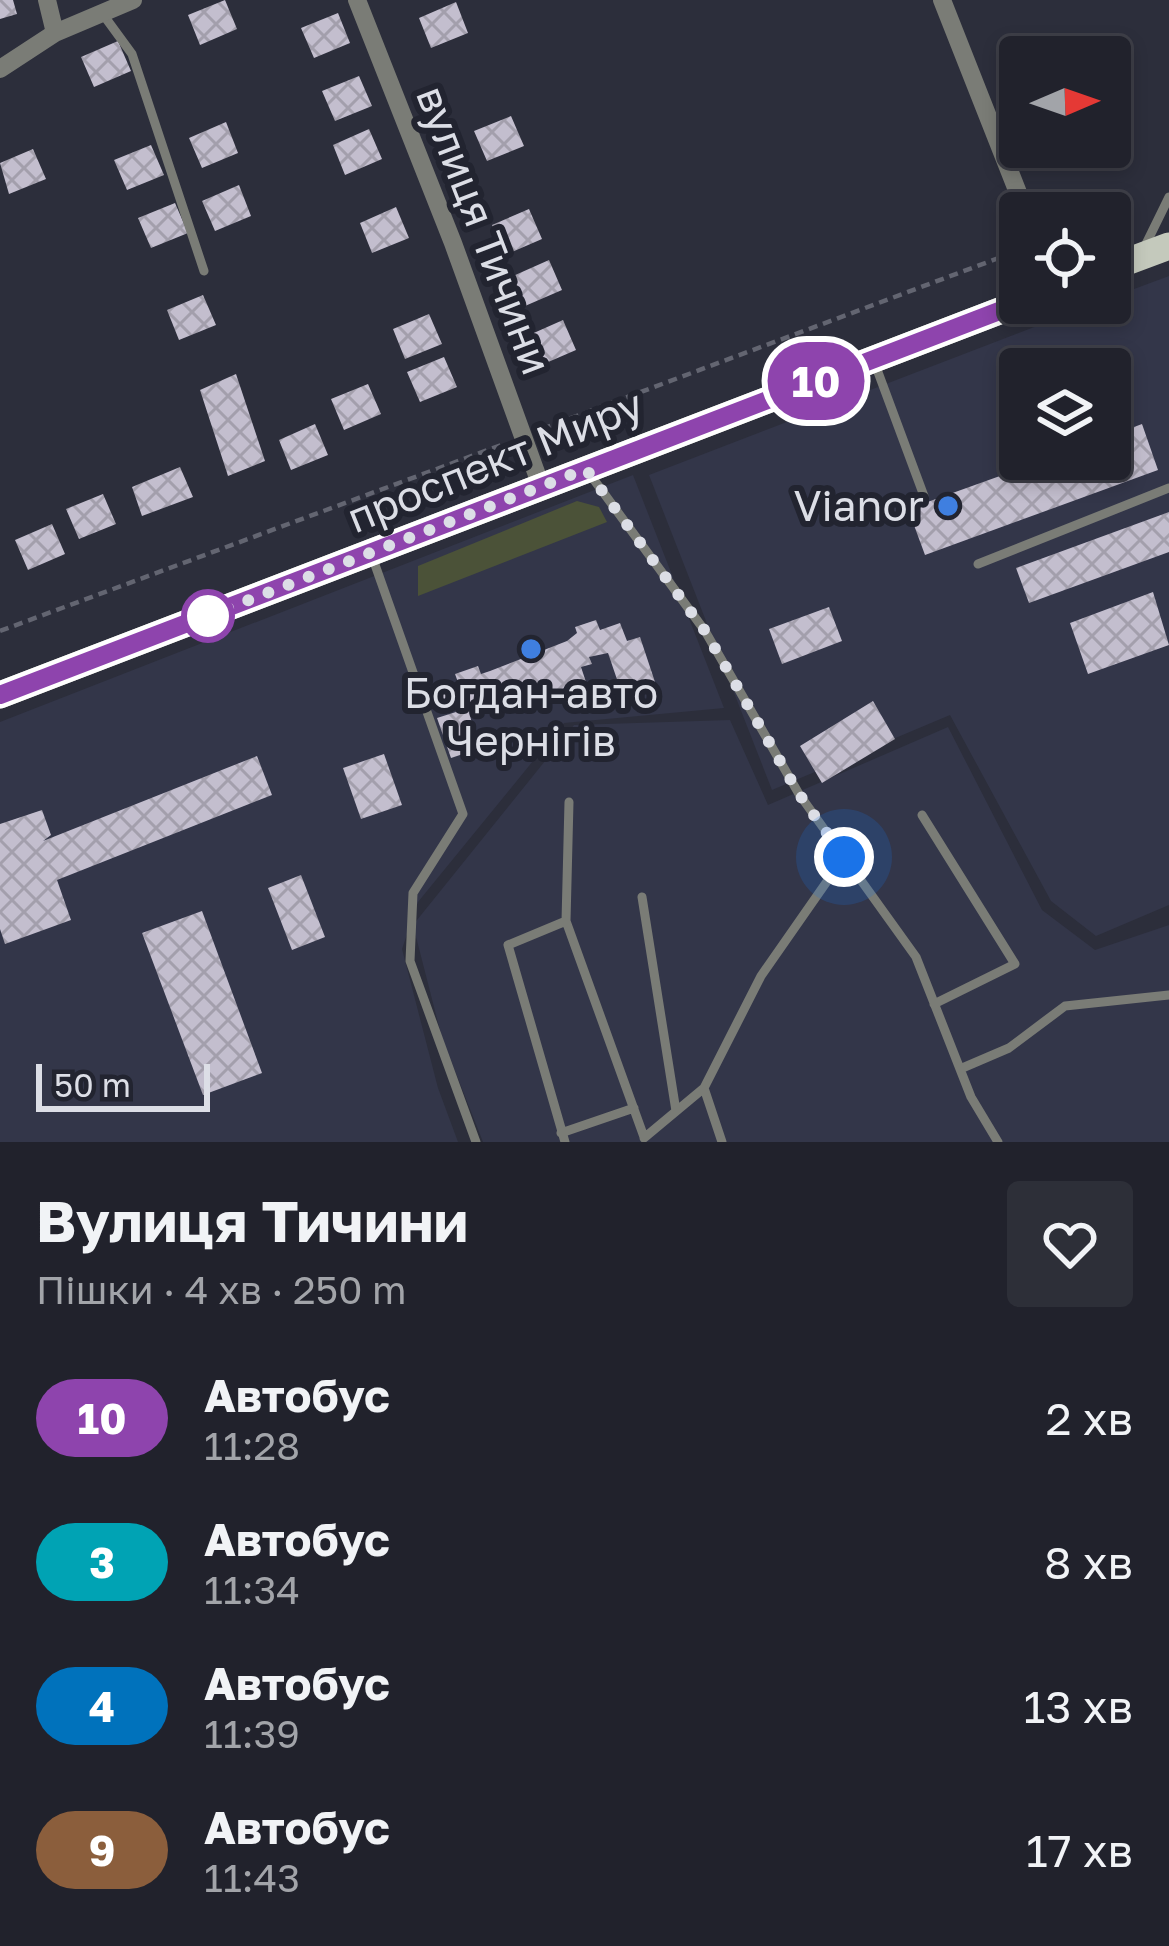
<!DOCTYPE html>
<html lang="uk">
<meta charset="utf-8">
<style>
body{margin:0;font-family:"Golos Text",sans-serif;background:#2d2f38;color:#f1f3f6;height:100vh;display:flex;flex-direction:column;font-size:45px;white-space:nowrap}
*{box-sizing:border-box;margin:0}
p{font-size:39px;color:#a2a4a9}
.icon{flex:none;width:66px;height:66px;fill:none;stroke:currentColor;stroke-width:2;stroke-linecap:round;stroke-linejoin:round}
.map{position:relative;height:1142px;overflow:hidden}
.sheet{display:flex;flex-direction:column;background:#21222c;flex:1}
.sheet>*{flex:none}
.badge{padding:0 24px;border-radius:39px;font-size:42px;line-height:78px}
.needle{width:78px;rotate:88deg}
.controls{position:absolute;left:999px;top:36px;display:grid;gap:24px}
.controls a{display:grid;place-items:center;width:132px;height:132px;border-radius:12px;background:#21222c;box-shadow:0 6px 18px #0003,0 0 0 3px #3e3f48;font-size:60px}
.scale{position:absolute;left:36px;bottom:30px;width:174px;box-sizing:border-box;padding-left:12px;border:6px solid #dcdee6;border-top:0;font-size:33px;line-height:42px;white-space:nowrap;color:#dcdee6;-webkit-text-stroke:9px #222430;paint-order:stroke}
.you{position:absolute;width:60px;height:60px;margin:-30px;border:9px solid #fff;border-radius:50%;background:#1a73e8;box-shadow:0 0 0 18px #1a73e833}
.map>.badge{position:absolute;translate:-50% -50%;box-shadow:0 0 0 6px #fff}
.round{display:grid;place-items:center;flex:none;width:126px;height:126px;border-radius:12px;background:#2d2f38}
.summary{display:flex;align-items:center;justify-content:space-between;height:204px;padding:0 36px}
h1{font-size:57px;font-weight:700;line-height:90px}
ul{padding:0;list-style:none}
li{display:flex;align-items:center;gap:36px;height:144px;padding:0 36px}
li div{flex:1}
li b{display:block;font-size:45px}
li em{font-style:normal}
li .badge{min-width:132px;font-weight:700;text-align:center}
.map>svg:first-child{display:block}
.built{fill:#333649;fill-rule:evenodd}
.green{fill:#4b5238}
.building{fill:url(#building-cross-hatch)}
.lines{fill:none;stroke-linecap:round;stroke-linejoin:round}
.path{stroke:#636571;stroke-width:4.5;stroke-dasharray:9 6;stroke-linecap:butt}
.lane{stroke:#7a7c76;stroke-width:9}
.street{stroke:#7a7c76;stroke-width:18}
.primary{stroke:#c4c9bc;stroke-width:27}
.line-casing{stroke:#fff;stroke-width:27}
.line{stroke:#8e44ad;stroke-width:18}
.walk{stroke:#dcdee6;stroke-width:12;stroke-dasharray:0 21.6}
.shop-dot{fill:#3f7fe0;stroke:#222430;stroke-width:4.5}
.stop-dot{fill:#fff;stroke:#8e44ad;stroke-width:6}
.labels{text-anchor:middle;stroke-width:12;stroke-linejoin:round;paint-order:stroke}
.street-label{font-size:42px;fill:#dcdee6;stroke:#222430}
.poi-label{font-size:42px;fill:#dcdee6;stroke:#222430;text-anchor:end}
</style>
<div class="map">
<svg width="1169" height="1142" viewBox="0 0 1169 1142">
<defs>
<pattern id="building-cross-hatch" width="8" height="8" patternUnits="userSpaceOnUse" patternTransform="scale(3)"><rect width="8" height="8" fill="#c3bece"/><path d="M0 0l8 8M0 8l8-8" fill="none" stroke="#a39fac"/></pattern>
</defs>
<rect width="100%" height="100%" fill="#2c2e3b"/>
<path class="built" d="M1169 276V905L1096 936 1051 901 950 715 772 790 649 475 1097 303H1110V298ZM1020 369H1110V459H1020Z
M633 475 724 708 564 723 418 902 402 949 438 1088 458 1142H0V722Z
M730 720 768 805 948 727 1042 910 1095 950 1169 925V1142H483L442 1038 413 925 574 725Z"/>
<path class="green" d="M577 501 599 507 607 522 418 596V566Z"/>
<path class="building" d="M0 0H13L17 14 0 19Z
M225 0 237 29 200 45 188 15Z
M456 2 468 33 431 48 419 18Z
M338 13 350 43 314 58 301 28Z
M118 41 131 71 94 87 81 57Z
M359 76 372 106 335 121 322 91Z
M511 116 524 146 487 161 474 131Z
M226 122 238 153 202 168 189 138Z
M369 129 382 159 345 175 333 145Z
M151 145 164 175 127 190 114 160Z
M33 149 46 179 9 194 0 163Z
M239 185 251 216 215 231 202 201Z
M175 203 188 233 151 248 138 218Z
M396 207 409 238 372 253 360 223Z
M529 209 542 239 505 255 492 225Z
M549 260 562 290 525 306 513 276Z
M203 295 216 325 179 340 167 310Z
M429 314 442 344 405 359 393 329Z
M563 320 576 350 539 366 527 336Z
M444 357 457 387 420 402 407 372Z
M236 374 265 461 228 476 200 390Z
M368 384 381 414 344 430 331 399Z
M315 424 328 455 291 470 279 440Z
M1142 424 1158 470 925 555 908 509 1047 459H1110V436Z
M180 467 193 497 142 516 132 487Z
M103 494 116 524 79 539 66 509Z
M1169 512V552L1029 603 1016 568Z
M52 524 65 554 28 570 15 540Z
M1153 592 1169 645 1088 674 1070 623Z
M829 607 842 641 782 664 769 629Z
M596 620 600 630 620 623 627 641 640 637 655 682 622 694 608 653 589 657 592 664 581 667 586 682 504 711 500 699 468 707 478 749 451 758 437 718 456 712 454 706 443 710 438 693 459 685 455 674 478 666 481 674 490 671 567 641 577 633 575 627Z
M873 701 895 739 822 783 800 746Z
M384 754 402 805 361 819 343 768Z
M257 756 272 795 57 880 71 920 5 944 0 929V824L42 810 51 835 43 841Z
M301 875 325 937 292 950 268 888Z
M202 911 262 1073 203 1095 142 933Z"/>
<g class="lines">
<path class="path" d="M1110 225 1139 218
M542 429 1020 250
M0 631 504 444"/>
<path class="lane" d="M102 13 132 54 204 271
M1145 246 1169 197
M875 364 924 496
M589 473 705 631 799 794 916 957 971 1097 998 1142
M373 559 463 814 413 893 410 961 476 1142
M978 564 1169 488
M922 815 1015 964 934 1004
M642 897 676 1111
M566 921 569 802
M960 1069 1009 1048 1065 1006 1169 995
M704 1088 722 1142
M561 1133 634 1108
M644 1138 704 1088 761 976 844 857
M565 1142 508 945 566 921 644 1137"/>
<path class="street" d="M47 0 55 33
M357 0 453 243 541 486
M942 0 1026 213
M0 69 55 33 133 0"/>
<path class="primary" d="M1110 268 1169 246
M0 695 1020 303"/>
</g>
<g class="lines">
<defs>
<path id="line" d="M0 695 1020 303"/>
</defs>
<use href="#line" class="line-casing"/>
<use href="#line" class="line"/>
<path class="walk" d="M208 616 586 469 705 631 799 794 844 857"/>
</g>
<g class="shop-dot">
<circle cx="948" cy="506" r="12"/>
<circle cx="531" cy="649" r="12"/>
</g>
<circle class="stop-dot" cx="208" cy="616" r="24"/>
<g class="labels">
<g class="street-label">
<text transform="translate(484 230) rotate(69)" y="15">вулиця Тичини</text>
<text transform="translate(495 461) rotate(-22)" y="15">проспект Миру</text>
</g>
<g class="poi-label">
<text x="924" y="521">Vianor</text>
<text x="531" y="708" text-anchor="middle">Богдан-авто<tspan x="531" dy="48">Чернігів</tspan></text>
</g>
</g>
</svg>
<div class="controls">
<a><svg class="needle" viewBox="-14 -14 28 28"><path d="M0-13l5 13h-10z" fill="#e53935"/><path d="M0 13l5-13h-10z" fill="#a2a4a9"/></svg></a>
<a><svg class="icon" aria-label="locate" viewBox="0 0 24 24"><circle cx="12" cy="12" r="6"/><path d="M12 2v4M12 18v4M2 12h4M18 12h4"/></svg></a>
<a><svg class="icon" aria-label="layers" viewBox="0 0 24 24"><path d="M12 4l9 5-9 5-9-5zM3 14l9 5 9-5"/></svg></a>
</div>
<div class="scale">50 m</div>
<div class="you" style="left:844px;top:857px"></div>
<b class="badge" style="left:816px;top:381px;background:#8e44ad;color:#fff">10</b>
</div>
<section class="sheet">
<div class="summary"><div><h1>Вулиця Тичини</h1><p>Пішки · 4 хв · 250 m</p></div><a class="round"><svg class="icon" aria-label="heart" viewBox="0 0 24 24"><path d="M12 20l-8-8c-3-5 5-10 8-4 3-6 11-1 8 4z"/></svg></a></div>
<ul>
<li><span class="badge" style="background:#8e44ad;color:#fff">10</span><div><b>Автобус</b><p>11:28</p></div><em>2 хв</em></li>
<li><span class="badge" style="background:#00a3b4;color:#fff">3</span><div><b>Автобус</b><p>11:34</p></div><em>8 хв</em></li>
<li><span class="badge" style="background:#0072bc;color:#fff">4</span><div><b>Автобус</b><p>11:39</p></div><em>13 хв</em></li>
<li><span class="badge" style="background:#8b5e3c;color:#fff">9</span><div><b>Автобус</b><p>11:43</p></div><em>17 хв</em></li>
</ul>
</section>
